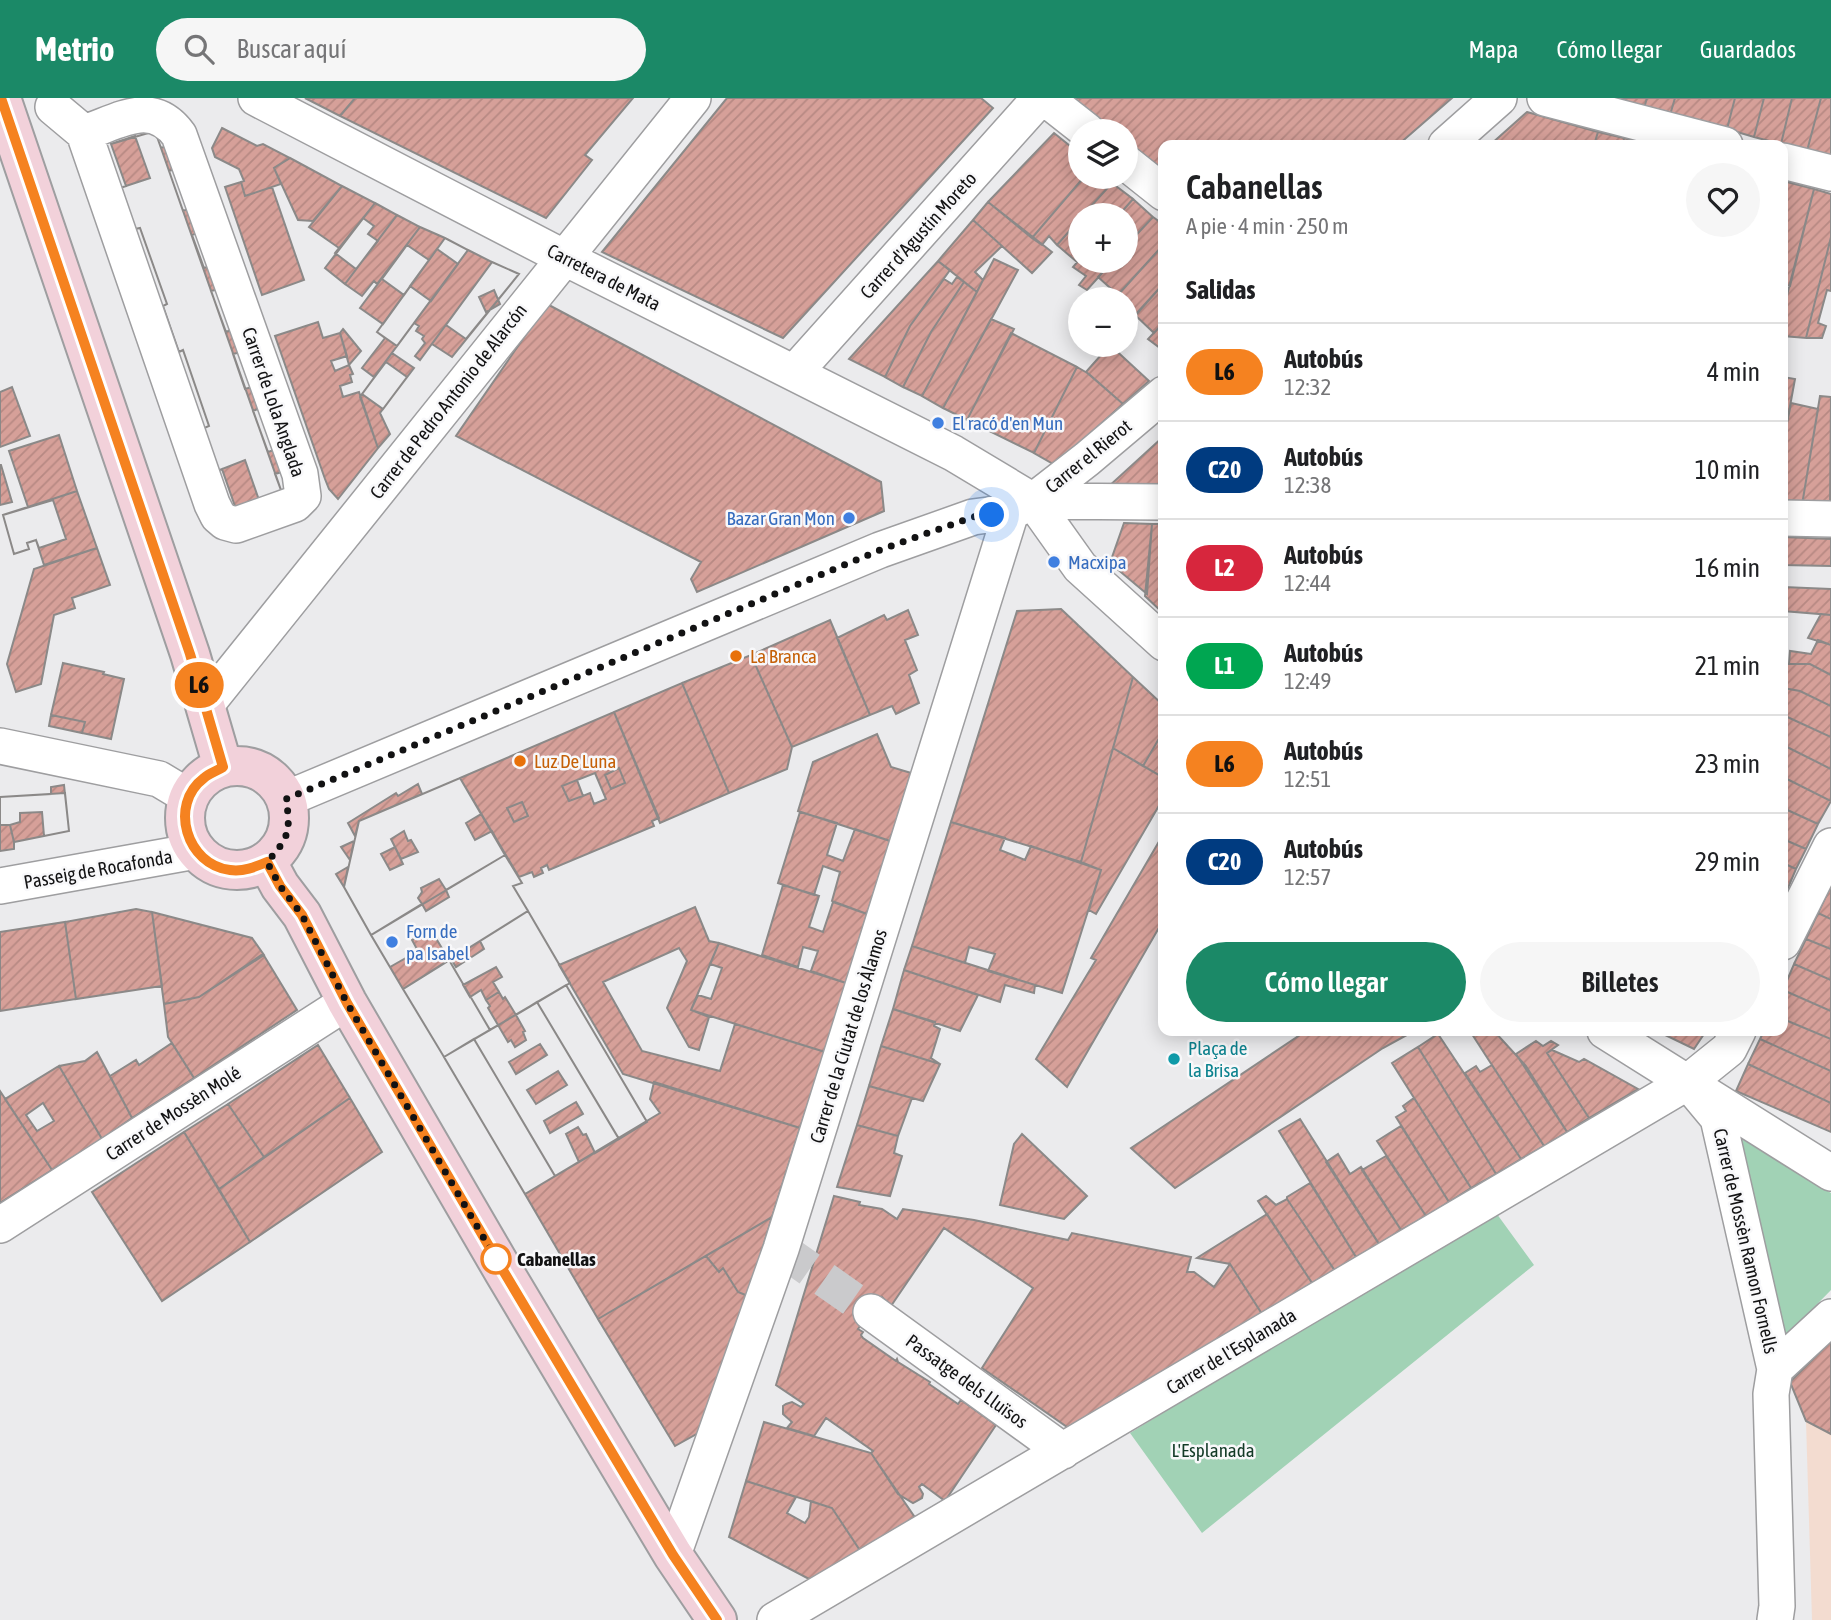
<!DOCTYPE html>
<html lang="es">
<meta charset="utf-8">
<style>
body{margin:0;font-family:"Asap Condensed",sans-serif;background:#f6f6f6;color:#202124;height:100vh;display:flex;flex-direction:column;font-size:26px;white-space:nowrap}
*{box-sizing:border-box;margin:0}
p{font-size:23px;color:#757577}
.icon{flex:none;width:38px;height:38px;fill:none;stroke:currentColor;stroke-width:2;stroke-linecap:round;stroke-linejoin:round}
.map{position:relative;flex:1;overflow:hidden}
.side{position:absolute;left:1158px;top:42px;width:630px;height:896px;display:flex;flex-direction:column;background:#fff;border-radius:14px;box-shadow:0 4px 18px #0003}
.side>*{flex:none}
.badge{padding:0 14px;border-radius:23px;font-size:24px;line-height:46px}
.fabs{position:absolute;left:1068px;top:21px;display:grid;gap:14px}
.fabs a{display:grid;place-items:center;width:70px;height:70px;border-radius:50%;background:#fff;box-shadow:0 4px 18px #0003;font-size:35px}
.you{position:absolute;width:35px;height:35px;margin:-18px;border:5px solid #fff;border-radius:50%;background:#1a73e8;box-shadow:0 0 0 10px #1a73e833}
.map>.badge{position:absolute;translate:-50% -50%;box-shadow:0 0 0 4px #fff}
h2{padding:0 28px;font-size:26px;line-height:63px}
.round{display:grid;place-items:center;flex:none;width:74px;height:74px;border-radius:37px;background:#f6f6f6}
.overview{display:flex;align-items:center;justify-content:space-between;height:119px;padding:0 28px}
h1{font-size:33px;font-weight:600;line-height:52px}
.button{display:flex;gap:14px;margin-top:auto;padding:14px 28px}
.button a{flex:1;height:80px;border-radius:42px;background:#1b8967;color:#fff;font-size:28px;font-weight:600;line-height:80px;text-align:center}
.button a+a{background:#f6f6f6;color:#202124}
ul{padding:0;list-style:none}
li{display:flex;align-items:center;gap:21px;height:98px;padding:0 28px;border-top:2px solid #e0e0e0}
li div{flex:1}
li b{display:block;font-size:26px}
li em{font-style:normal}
li .badge{min-width:77px;font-weight:700;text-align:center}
header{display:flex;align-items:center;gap:42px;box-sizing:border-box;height:98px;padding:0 35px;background:#1b8967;color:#fff}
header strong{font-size:33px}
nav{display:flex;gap:38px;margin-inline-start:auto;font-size:24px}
.search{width:490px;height:63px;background:#f6f6f6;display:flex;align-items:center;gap:18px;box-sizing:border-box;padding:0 24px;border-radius:38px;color:#757577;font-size:26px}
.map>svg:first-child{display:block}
.education{fill:#f3dcd0}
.park{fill:#a1d2b5}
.building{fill:url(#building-hatch);stroke:#8b8988;stroke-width:2;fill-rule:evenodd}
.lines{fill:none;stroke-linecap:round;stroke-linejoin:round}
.street-tunnel{stroke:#cacacc;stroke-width:35;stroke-dasharray:35 18;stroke-linecap:butt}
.street-casing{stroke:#9e9ea0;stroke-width:38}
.secondary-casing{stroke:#9e9ea0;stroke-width:42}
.street{stroke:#fff;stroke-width:35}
.secondary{stroke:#f2d1da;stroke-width:38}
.line-casing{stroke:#fff;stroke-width:16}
.line{stroke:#f58220;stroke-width:10}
.walk{stroke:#121213;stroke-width:7;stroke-dasharray:0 12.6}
.shop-dot{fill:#3f7fe0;stroke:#f8f8fa;stroke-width:2.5}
.food-dot{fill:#e8710a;stroke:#f8f8fa;stroke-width:2.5}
.culture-dot{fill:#0f9aa8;stroke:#f8f8fa;stroke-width:2.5}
.stop-dot{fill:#fff;stroke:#f58220;stroke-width:3.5}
.labels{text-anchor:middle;stroke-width:5;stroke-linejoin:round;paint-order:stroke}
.street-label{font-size:19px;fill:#121213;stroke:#f8f8fa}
.shop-label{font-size:19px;fill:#366cbe;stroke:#f8f8fa;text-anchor:start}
.food-label{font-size:19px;fill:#c56008;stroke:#f8f8fa;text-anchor:start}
.culture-label{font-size:19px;fill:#0d838f;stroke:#f8f8fa;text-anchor:start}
.stop-label{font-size:19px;font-weight:bold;fill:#121213;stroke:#f8f8fa;text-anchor:start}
.park-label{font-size:19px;fill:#123a26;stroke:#f8f8fa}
</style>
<header>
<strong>Metrio</strong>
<div class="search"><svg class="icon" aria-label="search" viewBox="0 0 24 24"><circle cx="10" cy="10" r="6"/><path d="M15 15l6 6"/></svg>Buscar aquí</div>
<nav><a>Mapa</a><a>Cómo llegar</a><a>Guardados</a></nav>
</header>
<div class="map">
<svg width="1831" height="1522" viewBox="0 0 1831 1522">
<defs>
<pattern id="building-hatch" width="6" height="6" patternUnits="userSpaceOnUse" patternTransform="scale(1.75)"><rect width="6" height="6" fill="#d6a099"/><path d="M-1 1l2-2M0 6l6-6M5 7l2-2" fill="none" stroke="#b78983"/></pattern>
</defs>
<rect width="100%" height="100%" fill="#ebebed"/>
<path class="education" d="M1806 1323 1831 1335V1522H1812Z"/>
<path class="park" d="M1735 1037 1831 1095V1192L1786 1238Z
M1494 1112 1534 1167 1202 1435 1130 1335Z"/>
<path class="building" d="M305 0H355L340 18Z
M355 0H633L585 57 592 62 546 120 340 18Z
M727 0H981L993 10 783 240 602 154Z
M1071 0H1452L1398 47H1164V74L1125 44V33H1112Z
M1609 0H1647L1644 10Z
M1647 0H1675L1670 17 1644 10Z
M1675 0H1735L1727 31 1670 17Z
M1735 0H1764L1754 39 1727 31Z
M1764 0H1792L1781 46 1754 39Z
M1792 0H1821L1807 53 1781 46Z
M1821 0H1831V60L1807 53Z
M1527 14 1598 34 1594 47H1490Z
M222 30 257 48 263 46 290 60 274 70 281 86 245 98 241 84 244 83 239 71 215 59 212 50Z
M155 33 161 50 170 47 178 70 169 73 183 113 191 110 200 134 192 137 204 170 211 168 219 191 211 193 226 234 233 231 241 254 233 256 245 291 252 289 260 310 253 313 268 354 274 352 282 374 275 376 282 395 237 414 222 371 217 373 202 331 209 328 183 252 179 254 163 208 167 206 140 130 135 131 120 90 126 88 111 46Z
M155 33 282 395 237 414 222 371 217 373 202 331 209 328 183 252 179 254 163 208 167 206 140 130 135 131 120 90 126 88 111 46Z
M1598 34 1624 40 1623 47H1594Z
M1054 35 1080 56V79H1084L1032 140 988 104Z
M135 38 150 80 126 88 111 46Z
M1624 40 1648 47H1623Z
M290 60 342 88 313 123 298 122 274 70Z
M1084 79H1106L1112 85 1083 117H1080V121L1057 147 1049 138 1042 147 1032 140Z
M241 84 245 98 272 89 304 182 262 197 225 89Z
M1787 84 1814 91 1790 188 1783 186V97Z
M1112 85 1133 101 1119 117H1083Z
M342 88 375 105 339 150 309 129Z
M1814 91 1831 96V139L1806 240 1783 238V213Z
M1133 101 1153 119 1125 149V117H1119Z
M988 104 1052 154 1032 175 973 122Z
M375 105 397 117 345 186 325 170Z
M397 117 420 129 377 186 374 183 362 198 345 186Z
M1153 119 1164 127V146L1118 197 1098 179 1113 163H1125V149Z
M363 120 374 128 368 136 378 143 356 171 335 155Z
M1080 121V161L1077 164 1057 147Z
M973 122 1002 148 975 174 983 182 977 194 938 163Z
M420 129 445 140 383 226 360 210Z
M1831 139V193L1827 192 1818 225 1826 228 1822 240H1806Z
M445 140 468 152 397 248 377 234Z
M445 140 468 152 374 279 362 270 385 240 377 234Z
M1164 146V185L1128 226 1125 224V201H1114Z
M407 147 429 162 404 197 382 181Z
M437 151 458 166 431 203 410 188Z
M468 152 492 164 420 262 415 258 425 245 422 241 424 238 416 233 419 228 414 225Z
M994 161 1018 172 943 310 922 298Z
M1080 161V163H1113L1087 192 1079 187 1086 178 1073 169Z
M938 163 950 172 910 228 885 279 849 261Z
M492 164 519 176 466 241 446 227Z
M492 164 519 176 452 259 432 246Z
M957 179 964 184 931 234 903 289 885 279 910 228 944 181 952 186Z
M964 184 977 194 922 298 903 289 931 234Z
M1164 185V224L1154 235 1135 217Z
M494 192 500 206 486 214 479 199Z
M547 206 881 384 884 413 697 494 691 481 701 464 456 338Z
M991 221 1014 231 967 322 943 310Z
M318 224 323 240 340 235 347 258 331 263 335 273 349 267 353 276 350 277 352 284 340 288 343 299 359 294 378 350 338 401 329 391 325 381 275 238Z
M1164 224V253L1148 241Z
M343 231 361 253 349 267 340 235Z
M1011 235 1077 269 1034 355 967 322Z
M1110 247 1149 283 1123 306 1086 274Z
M392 255 414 270 380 315 390 336 378 350 360 299Z
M386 264 407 279 383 311 362 296Z
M1077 269 1089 276 1123 306 1055 367 1034 355Z
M1783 279 1795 281 1783 346Z
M12 289 30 338 0 349V294Z
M1820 298 1831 299 1830 409 1802 407Z
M1791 305 1818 311 1802 407 1783 406V346Z
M59 337 77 393 28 409 9 353Z
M1164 338V391L1108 389Z
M245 362 260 405 237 414 222 371Z
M1 367 12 404 0 407V367Z
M77 393 97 450 44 467 36 442 27 445 29 451 14 456 3 417Z
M53 402 66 441 39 450 36 442 27 445 29 451 14 456 3 417Z
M1124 425 1152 426 1147 496 1110 465Z
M1152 426H1164V516L1145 498Z
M1783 439 1831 441V468L1783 467Z
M97 450 110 487 72 500 75 510 54 517 41 586 16 594 7 566 34 471Z
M1783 489 1831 491V517L1783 513Z
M1061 511 1133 579 1081 764 951 724 1017 513Z
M908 512 918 537 905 542 917 572 909 577 919 605 896 616 892 608 870 617 837 540 884 517 887 522Z
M1821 516 1831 517V547L1808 540Z
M830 522 870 617 792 649 751 557Z
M1818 542 1831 547V577L1810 566H1789L1790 553 1811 556Z
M751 557 792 649 787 671 729 695 682 585Z
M63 565 104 574 103 576 124 581 111 641 82 635 85 624 51 617Z
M1786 566H1810L1831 577V608L1800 593 1783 590Z
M1133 579 1164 608V632L1143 668 1113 650Z
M682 585 729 695 660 725 614 614Z
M1783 590 1800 593 1831 608V639L1783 617 1786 608 1783 607Z
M614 614 659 720 652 723 654 728 549 772 547 767 541 770 543 775 534 779 532 774 519 779 460 680ZM619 670 625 685 611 691 605 677ZM577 682 583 698 569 703 562 688ZM522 704 528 718 514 724 507 710Z
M51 617 85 624 82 635 49 628Z
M1783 617 1831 639V671L1783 647Z
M1164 632V680L1143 668Z
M877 636 891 669 911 675 890 743 798 713 813 664Z
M1783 647 1831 671V703L1783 679Z
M1113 650 1164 680V699L1096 816 1089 812 1101 772 1081 764Z
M619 670 625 685 611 691 605 677Z
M595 675 606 701 594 706 590 695 583 698 577 682Z
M1783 679 1831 703 1818 726 1783 710Z
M460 680 481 716 466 725 475 742 492 733 505 757 446 792 439 781 421 790 422 794 418 800 422 806 371 837 344 789 359 723ZM404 733 408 743 411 742 418 754 401 761 391 741Z
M460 680 505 757 371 837 344 789 359 723Z
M577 682 583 698 569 703 562 688Z
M418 686 422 696 359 723 355 738 348 725 396 695 398 698Z
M64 687 69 733 14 744V751L0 753V699L51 696V689Z
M65 695 69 733 14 744 10 727H0V699Z
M522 704 528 718 514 724 507 710Z
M1783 710 1818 726 1806 751 1783 741Z
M42 714 44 738 14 744 10 727 20 724V715Z
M800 714 837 725 827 757 843 763 855 731 890 743 867 816 832 803 840 774 823 768 814 797 778 785Z
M951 724 1005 740 1000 752 1025 762 1031 748 1101 772 1062 895 988 873 995 856 969 849 965 865 912 848Z
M1164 735V821L1067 989 1036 961 1096 862 1091 860Z
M1783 741 1806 751 1796 771 1783 765Z
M354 743 350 762 341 749Z
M395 749 403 766 390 772 381 756Z
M505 757 522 785 513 788 528 813 403 891 371 837Z
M505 757 522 785 513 788 528 813 403 891 371 837 422 806 426 813 449 799 446 792Z
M1783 765 1796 771 1788 790 1783 788Z
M348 769 344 789 336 776Z
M783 787 819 798 809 829 823 834 833 804 867 816 846 885 811 873 818 853 803 849 798 869 762 857Z
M1830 790 1831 791V821L1818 815Z
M695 809 709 843 719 845 691 912 709 919 699 952 689 949 667 910 687 863 679 850 603 884 642 953 720 973 735 926 825 954 800 1030 623 976 559 867Z
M136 811 152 814 162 888 76 901 65 824Z
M528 813 570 885 516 917 505 899 503 901 499 894 486 902 490 908 488 910 498 927 490 932 449 862 451 861 456 869 484 851 480 843Z
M528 813 570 885 444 959 403 891Z
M152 814 252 840 264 857 199 899 164 906Z
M1818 815 1831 821V851L1806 841Z
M65 824 76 901 0 913V834Z
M431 832 449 862 403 891 390 869 418 853 412 842Z
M1806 841 1831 851V882L1794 866Z
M719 845 846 885 825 954 691 912 698 897 711 901 722 870 710 866Z
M912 848 1035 887 1034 895 1005 887 1000 904 904 872Z
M263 856 297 912 194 980 168 939 164 906 199 899Z
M449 862 490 932 444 959 403 891Z
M1794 866 1831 882V913L1783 892Z
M496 869 502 879 493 884 499 894 486 902 481 892 470 899 463 887Z
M904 872 978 897 960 933 893 911Z
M566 887 647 1024 619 1041 537 904Z
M566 887 647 1024 525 1096 444 959Z
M1783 892 1831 913V941L1783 921Z
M537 904 619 1041 595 1055 586 1036 583 1037 578 1029 566 1036 579 1064 555 1078 474 941 498 927 508 944 511 942 515 949 526 942 523 934 525 933 516 917ZM558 973 567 987 536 1006 527 992Z
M893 911 935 924 934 928 940 931 931 960 940 966 881 948Z
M1783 921 1831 941V973L1760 941 1764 933H1783Z
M1306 933H1414L1383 950 1175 1090 1131 1050Z
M1470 933H1494L1526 968 1567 1034 1544 1048Z
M1657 933H1706L1694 951Z
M1438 936 1521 1061 1496 1076 1418 949Z
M474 941 555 1078 525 1096 444 959Z
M1760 941 1831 973V1005L1748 966Z
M1536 943 1543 948 1551 943 1558 947 1547 955 1589 1020 1567 1034 1516 956Z
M172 945 194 980 132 1020 110 978 136 962 139 967Z
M540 946 547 957 516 976 509 964Z
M318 947 350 1000 264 1059 228 1006Z
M881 948 940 966 923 1003 869 988Z
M1418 949 1496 1076 1471 1090 1392 965Z
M1552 952 1579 964 1584 961 1638 991 1589 1020 1547 955Z
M97 954 132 1020 102 1041 59 968 85 963Z
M1748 966 1831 1005V1034L1736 993Z
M1492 967 1544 1048 1521 1061 1465 975 1476 968 1480 974Z
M59 968 102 1041 52 1072 5 1001ZM43 1005 54 1023 37 1033 26 1017Z
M654 984 800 1030 772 1119 598 1221 525 1096 660 1015 650 1001Z
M869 988 912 1000 898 1038 857 1027Z
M0 993 52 1072 0 1105Z
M350 1000 382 1054 250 1144 219 1091Z
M1414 1000 1471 1090 1449 1104 1396 1019 1406 1013 1403 1008Z
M576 1004 583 1016 550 1035 544 1023Z
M228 1006 264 1059 219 1091 184 1034Z
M1300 1021 1379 1146 1356 1159 1279 1033Z
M857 1027 898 1038 894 1055 902 1058 890 1098 837 1089Z
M1401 1028 1449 1104 1426 1118 1377 1043Z
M184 1034 250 1144 162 1203 92 1094Z
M1022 1036 1087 1098 1064 1121 1000 1107 1014 1046Z
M1338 1056 1350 1076 1361 1069 1401 1132 1379 1146 1326 1064Z
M1386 1058 1426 1118 1401 1132 1362 1072Z
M1310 1085 1356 1159 1335 1173 1287 1101V1099Z
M834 1098 860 1104 859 1107 882 1111 897 1121 903 1111 974 1122 1068 1142 1072 1135 1191 1159 1187 1174H1194L1214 1189 1230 1166 1262 1216 1070 1331 982 1270 1033 1190 944 1130 891 1208 882 1199 858 1231 863 1234 861 1237 863 1240 896 1263 897 1261 898 1264 930 1284 929 1286 958 1306 961 1302 996 1327 945 1403 922 1386 919 1389 923 1396 922 1400 913 1405 898 1396 871 1355 873 1353 826 1320 814 1338 787 1330 792 1324 783 1316V1308L786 1306 792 1304 801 1309 804 1306 776 1287Z
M1266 1098 1276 1107 1287 1101 1335 1173 1312 1185 1258 1103Z
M1267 1116 1312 1185 1262 1216 1230 1166 1197 1160Z
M772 1119 748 1198 738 1194 723 1170 719 1174 706 1158Z
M706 1158 719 1174 723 1170 738 1194 748 1198 709 1329 675 1348 598 1221Z
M1831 1243V1336L1806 1323 1790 1284Z
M764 1324 871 1355 916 1421 861 1454 832 1410 746 1383Z
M746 1383 796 1399 787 1415 805 1425 809 1419 811 1403 832 1410 861 1454 813 1483 729 1439Z"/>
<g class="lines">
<path class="street-tunnel" d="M781 1151 871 1214"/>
<defs>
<path id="street" d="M256 0 563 159 953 355 1033 403 1080 469 1164 545
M1045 0 1087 33
M1545 0 1725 47
M53 9 84 35 212 406 218 418 225 424 236 427 295 406 303 398 300 376 179 37C152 0 120 23 84 35
M1446 47 1499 0
M1783 63 1831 75
M1125 64 1164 95
M795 274 1040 0
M1164 296 1087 361 1033 403 1164 404
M1783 420 1831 421
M205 608 693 0
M0 648 159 681 189 699
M286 701 880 452 973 419 1011 414 1029 405
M0 788 196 753
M1783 844 1831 748
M1605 933 1831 1075
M1688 984 1718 1020 1775 1271 1771 1296 1777 1508 1775 1522
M0 1127 347 904
M871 1214 1063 1353
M1775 1271 1831 1219
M673 1457 781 1151 1011 414
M775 1522 1688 984 1729 951 1738 933"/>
<path id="secondary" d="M1 0 190 556 223 669
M185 720a52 52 0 1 1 104 0a52 52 0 1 1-104 0Z
M267 764 280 788 302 817 347 904 504 1174 673 1457 717 1522"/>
</defs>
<use href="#street" class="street-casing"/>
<use href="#secondary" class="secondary-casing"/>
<use href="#street" class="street"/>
<use href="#secondary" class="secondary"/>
</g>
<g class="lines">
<defs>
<path id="line" d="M1 0 190 556 223 669C217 673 209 675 204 680 168 707 187 767 230 772 243 774 255 769 267 764L280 788 302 817 347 905 504 1174 673 1457 717 1522"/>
</defs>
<use href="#line" class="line-casing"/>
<use href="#line" class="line"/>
<path class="walk" d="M496 1161 347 905 302 817 280 788 267 764C289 740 291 733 286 701L880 452 973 419 992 417"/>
</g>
<g class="shop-dot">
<circle cx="938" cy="325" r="7"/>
<circle cx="849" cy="420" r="7"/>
<circle cx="1054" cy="464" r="7"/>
<circle cx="392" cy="844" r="7"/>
</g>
<g class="food-dot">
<circle cx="736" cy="558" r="7"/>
<circle cx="520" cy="663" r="7"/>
</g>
<circle class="culture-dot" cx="1174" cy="961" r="7"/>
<circle class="stop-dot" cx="496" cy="1161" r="14"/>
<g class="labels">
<g class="street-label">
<text transform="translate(918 137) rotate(-48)" y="7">Carrer d'Agustín Moreto</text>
<text transform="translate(604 179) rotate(27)" y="7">Carretera de Mata</text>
<text transform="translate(448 303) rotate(-52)" y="7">Carrer de Pedro Antonio de Alarcón</text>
<text transform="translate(274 304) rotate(71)" y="7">Carrer de Lola Anglada</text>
<text transform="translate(1088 358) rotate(-39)" y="7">Carrer el Rierot</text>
<text transform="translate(98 771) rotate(-10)" y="7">Passeig de Rocafonda</text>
<text transform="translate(848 938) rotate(-73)" y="7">Carrer de la Ciutat de los Àlamos</text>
<text transform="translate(173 1015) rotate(-33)" y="7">Carrer de Mossèn Molé</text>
<text transform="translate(1746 1143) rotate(77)" y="7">Carrer de Mossèn Ramon Fornells</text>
<text transform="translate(1231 1253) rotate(-31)" y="7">Carrer de l'Esplanada</text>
<text transform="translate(967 1283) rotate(36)" y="7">Passatge dels Lluïsos</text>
</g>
<g class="shop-label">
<text x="952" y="332">El racó d'en Mun</text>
<text x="835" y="427" text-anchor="end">Bazar Gran Mon</text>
<text x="1068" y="471">Macxipa</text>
<text x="406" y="840">Forn de<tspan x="406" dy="22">pa Isabel</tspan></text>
</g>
<g class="food-label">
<text x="750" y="565">La Branca</text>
<text x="534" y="670">Luz De Luna</text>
</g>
<g class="culture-label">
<text x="1188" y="957">Plaça de<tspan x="1188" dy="22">la Brisa</tspan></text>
</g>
<g class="stop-label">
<text x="517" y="1168">Cabanellas</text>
</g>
<g class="park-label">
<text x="1213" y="1359">L'Esplanada</text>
</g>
</g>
</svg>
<div class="fabs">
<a><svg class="icon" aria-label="layers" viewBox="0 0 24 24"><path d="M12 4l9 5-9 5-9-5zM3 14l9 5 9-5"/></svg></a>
<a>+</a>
<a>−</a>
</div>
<div class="you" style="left:992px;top:417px"></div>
<b class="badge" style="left:199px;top:587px;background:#f58220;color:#111">L6</b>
<section class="side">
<div class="overview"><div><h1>Cabanellas</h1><p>A pie · 4 min · 250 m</p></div><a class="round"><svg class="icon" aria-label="heart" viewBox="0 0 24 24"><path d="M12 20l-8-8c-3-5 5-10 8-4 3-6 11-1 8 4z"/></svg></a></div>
<h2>Salidas</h2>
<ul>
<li><span class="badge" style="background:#f58220;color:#111">L6</span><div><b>Autobús</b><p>12:32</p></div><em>4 min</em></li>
<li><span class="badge" style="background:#003b80;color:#fff">C20</span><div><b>Autobús</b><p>12:38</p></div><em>10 min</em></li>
<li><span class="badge" style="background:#d7263d;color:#fff">L2</span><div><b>Autobús</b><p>12:44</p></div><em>16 min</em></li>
<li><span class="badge" style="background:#00a651;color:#fff">L1</span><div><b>Autobús</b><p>12:49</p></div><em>21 min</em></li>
<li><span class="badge" style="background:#f58220;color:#111">L6</span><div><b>Autobús</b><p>12:51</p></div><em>23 min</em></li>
<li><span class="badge" style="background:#003b80;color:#fff">C20</span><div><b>Autobús</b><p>12:57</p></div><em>29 min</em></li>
</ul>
<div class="button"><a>Cómo llegar</a><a>Billetes</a></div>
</section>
</div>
